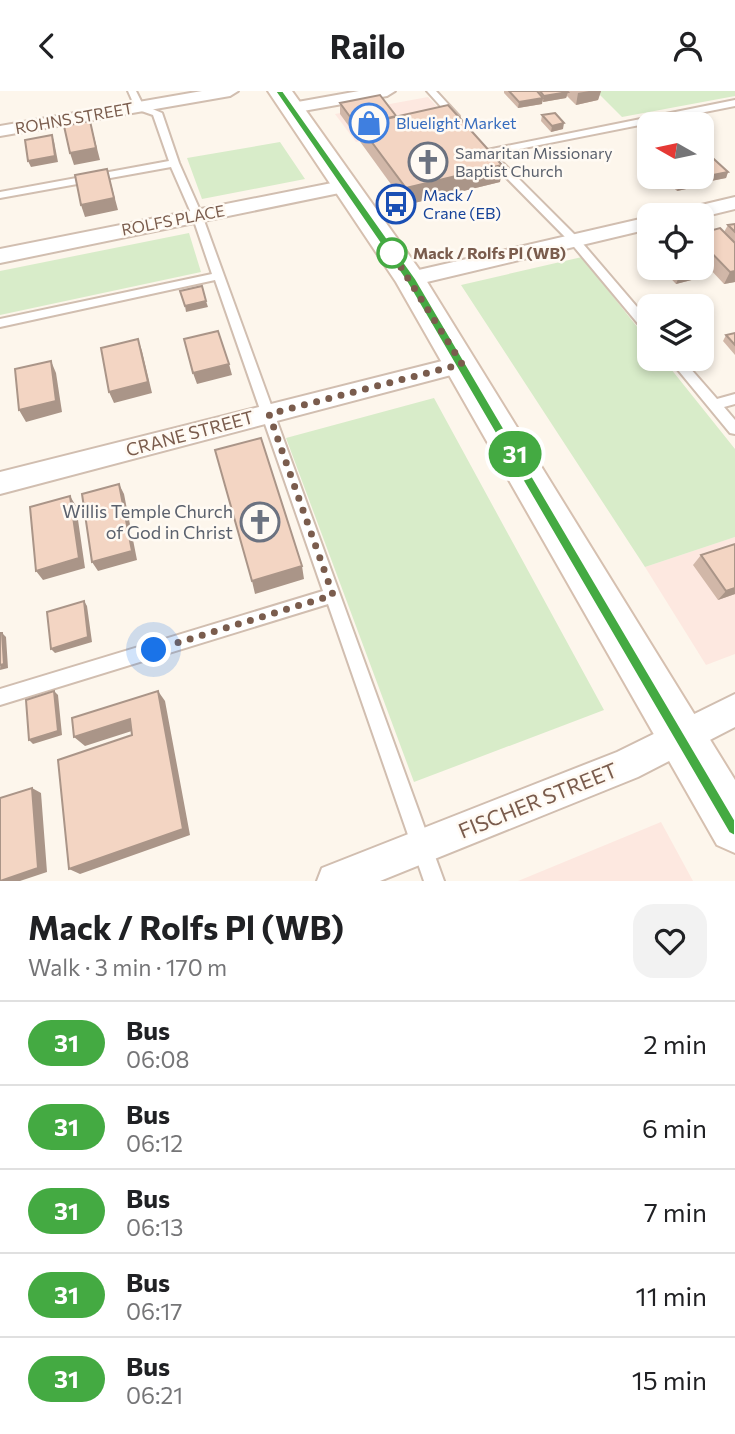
<!DOCTYPE html>
<meta charset="utf-8">
<style>
body{margin:0;font-family:Commissioner,sans-serif;background:#f2f2f2;color:#202124;height:100vh;display:flex;flex-direction:column;font-size:26px;white-space:nowrap}
*{box-sizing:border-box;margin:0}
p{font-size:23px;color:#757577}
.icon{flex:none;width:38px;height:38px;fill:none;stroke:currentColor;stroke-width:2;stroke-linecap:round;stroke-linejoin:round}
.map{position:relative;height:790px;overflow:hidden}
.details{display:flex;flex-direction:column;background:#fff;flex:1}
.details>*{flex:none}
.badge{padding:0 14px;border-radius:23px;font-size:24px;line-height:46px}
.needle{width:46px;rotate:279deg}
.tools{position:absolute;left:637px;top:21px;display:grid;gap:14px}
.tools a{display:grid;place-items:center;width:77px;height:77px;border-radius:14px;background:#fff;box-shadow:0 4px 10px #0003;font-size:35px}
.you{position:absolute;width:35px;height:35px;margin:-18px;border:5px solid #fff;border-radius:50%;background:#1a73e8;box-shadow:0 0 0 10px #1a73e833}
.map>.badge{position:absolute;translate:-50% -50%;box-shadow:0 0 0 4px #fff}
.round{display:grid;place-items:center;flex:none;width:74px;height:74px;border-radius:21px;background:#f2f2f2}
.head{display:flex;align-items:center;justify-content:space-between;height:119px;padding:0 28px}
h1{font-size:33px;font-weight:700;line-height:52px}
ul{padding:0;list-style:none}
li{display:flex;align-items:center;gap:21px;height:84px;padding:0 28px;border-top:2px solid #e0e0e0}
li div{flex:1}
li b{display:block;font-size:26px}
li em{font-style:normal}
li .badge{min-width:77px;font-weight:700;text-align:center}
header{display:flex;justify-content:space-between;align-items:center;height:91px;padding:0 28px;background:#fff;font-size:32px;font-weight:700}
.map>svg:first-child{display:block}
.commercial{fill:#fde8e0}
.green{fill:#d8ecc9}
.lines{fill:none;stroke-linecap:round;stroke-linejoin:round}
.service-casing{stroke:#d1beb0;stroke-width:4}
.minor-casing{stroke:#d1beb0;stroke-width:4}
.secondary-casing{stroke:#d6c0b0;stroke-width:4}
.service{fill:#fff;fill-rule:evenodd}
.minor{fill:#fff;fill-rule:evenodd}
.secondary{fill:#fff;fill-rule:evenodd}
.wall{fill:#d1b7a8}
.shaded-wall{fill:#aa9588}
.building{fill:#f3d5c3;stroke:#aa9588;stroke-width:2}
.line{fill:#44aa42;stroke:#fff;stroke-width:2}
.walk{stroke:#7a5c4d;stroke-width:7;stroke-dasharray:0 12.6}
.stop-dot{fill:#fff;stroke:#44aa42;stroke-width:3.5}
.labels{text-anchor:middle;stroke-width:5;stroke-linejoin:round;paint-order:stroke}
.far-street-label{font-size:16px;fill:#7a5c4d;stroke:#fffaf3}
.far-shop-label{font-size:16px;fill:#366cbe;stroke:#fffaf3;text-anchor:start}
.far-worship-label{font-size:16px;fill:#5b616d;stroke:#fffaf3;text-anchor:start}
.far-transit-label{font-size:16px;fill:#164399;stroke:#fffaf3;text-anchor:start}
.far-stop-label{font-size:16px;font-weight:bold;fill:#7a5c4d;stroke:#fffaf3;text-anchor:start}
.street-label{font-size:18px;fill:#7a5c4d;stroke:#fffaf3}
.worship-label{font-size:18px;fill:#5b616d;stroke:#fffaf3;text-anchor:end}
.near-street-label{font-size:21px;fill:#7a5c4d;stroke:#fffaf3}
</style>
<header><svg class="icon" aria-label="back" viewBox="0 0 24 24"><path d="M15 5l-7 7 7 7"/></svg>Railo<svg class="icon" aria-label="person" viewBox="0 0 24 24"><circle cx="12" cy="8" r="4"/><path d="M4 21q1-7 8-7t8 7"/></svg></header>
<div class="map">
<svg width="735" height="790" viewBox="0 0 735 790">
<rect width="100%" height="100%" fill="#fdf6ec"/>
<path class="commercial" d="M428 6 449 28 356 51 335 23Z
M735 446V563L706 574 645 476Z
M661 731 693 790H518Z"/>
<path class="green" d="M596 0H735V5L622 26Z
M280 51 305 88 202 108 187 67Z
M189 142 201 181 0 224V180Z
M582 166 649 251V268H663L735 358V446L645 476 461 194Z
M434 307 604 619 414 691 286 347Z"/>
<g class="lines">
<defs>
<path id="service" d="M128 0H136L143 14 162 22 179 72 202 124 444 790H424L328 513 0 614V598L323 500 215 189 0 236V228L212 183 192 124 171 76 0 107V101L169 70 153 24 136 18Z
M427 0H436L459 25V29H453Z
M735 9V15L494 63 578 147 649 230V242L645 241 570 151 482 62 487 59Z
M669 268H682L717 308 735 303V313L724 316 735 329V343L730 342Z"/>
<path id="minor" d="M202 0H238L230 5 0 45V35Z
M359 0H395L387 5 292 22 284 17 292 12Z
M347 89 354 91 356 95 354 99 0 172V158Z
M735 106V118L702 126 673 124 676 120Z
M649 126V138L410 195 403 193 399 188 403 183 410 181Z
M462 265 470 267 474 273 470 279 0 403V381Z
M735 603V636L638 686 380 790H317L322 777 617 661Z"/>
<path id="secondary" d="M268 0H292L421 181 735 689V762L717 754 396 191Z"/>
</defs>
<use href="#service" class="service-casing"/>
<use href="#minor" class="minor-casing"/>
<use href="#secondary" class="secondary-casing"/>
<use href="#service" class="service"/>
<use href="#minor" class="minor"/>
<use href="#secondary" class="secondary"/>
</g>
<path class="wall" d="M504 0H601L598 9 576 14 567 5 566 7 543 11 542 10V13L518 17 504 2Z
M340 12 396 25 502 74 500 91 406 114 340 23Z
M542 24 563 38 551 41 541 30Z
M702 59 728 81 726 87 706 91 703 89 700 95 677 100 662 86H702Z
M735 133V191L724 193 708 176 703 186 676 193 661 177H702V142L724 141 728 134Z
M735 242V264L723 250 726 244Z
M735 453V503L718 509 693 474 701 464Z"/>
<path class="shaded-wall" d="M589 0H601L598 9 576 14 578 2Z
M568 1 566 7 543 11 544 5Z
M543 7 542 13 518 17 519 11Z
M90 30 100 69 74 74 70 62Z
M564 32 563 38 551 41 552 35Z
M52 44 54 50 58 71 31 76 28 70Z
M502 74 500 91 406 114V97Z
M107 78 118 119 85 126 81 114Z
M728 81 726 87 706 91 708 85Z
M702 83H705L700 95 677 100 681 88 691 86H702Z
M709 174 703 186 676 193 681 181 702 177V176Z
M735 180V191L724 193 730 181Z
M206 210 208 216 186 221 185 215Z
M138 248 142 260 152 302 114 312 109 301Z
M51 270 56 282 62 321 26 331 19 319Z
M229 273 232 284 197 293 193 282Z
M119 393 124 403 137 469 98 480 92 471Z
M70 405 76 415 85 477 43 489 36 480Z
M302 475 304 488 255 503 252 490Z
M735 497V503L718 509 726 500Z
M84 510 87 515 92 551 55 562 51 558Z
M2 542 6 546 8 577 0 579Z
M54 600 58 604 62 644 33 653 29 649Z
M158 600 165 610 190 744 80 783 69 778Z
M130 628 138 638 85 655 74 646Z
M32 697 41 702 47 781 20 790H1Z"/>
<path class="building" d="M509 0H537L543 7 519 11Z
M540 0H567L568 1 544 5Z
M380 4 396 25 359 34V38L340 12Z
M448 14 502 74 406 97 359 34Z
M555 22 564 32 552 35 542 24Z
M90 30 96 57 70 62 64 35Z
M52 44 55 65 28 70 25 49Z
M702 59H704L728 81 708 85 702 79Z
M107 78 114 107 81 114 75 84Z
M735 133V141L728 134Z
M720 137 735 152V180L730 181 702 152V142Z
M702 167 709 174 702 176Z
M677 177H698L681 181Z
M202 195 206 210 185 215 180 200Z
M218 240 229 273 193 282 184 248Z
M735 242V254L726 244Z
M138 248 148 291 109 301 101 257Z
M51 270 56 310 19 319 15 278Z
M261 347 302 475 252 490 215 359Z
M119 393 132 460 92 471 82 403Z
M70 405 79 467 36 480 30 416Z
M735 453V497L726 500 701 464Z
M84 510 88 546 51 558 47 521Z
M0 542H2L4 573 0 574Z
M54 600 58 640 29 649 26 609Z
M158 600 183 738 69 778 58 669 132 644 130 628 74 646 72 627Z
M32 697 38 777 0 790V707Z"/>
<path class="line" d="M275 0H283L416 188 735 729V745L729 742 406 190Z"/>
<g class="lines">
<path class="walk" d="M154 559 333 504 269 323 462 273 387 154 392 162"/>
</g>
<defs>
<symbol id="shop-ring" viewBox="-11 -11 22 22"><circle r="9.5" fill="#fffaf3" stroke="#3f7fe0" stroke-width="1.5"/><path d="M-5-2.5h2.3a2.7 3.5 0 0 1 5.4 0H5L5.5 6h-11ZM-1.5-2.5h3a1.5 2.3 0 0 0-3 0Z" fill="#3f7fe0"/></symbol>
<symbol id="church-ring" viewBox="-11 -11 22 22"><circle r="9.5" fill="#fffaf3" stroke="#6b7280" stroke-width="1.5"/><path d="M-1.2-6h2.4v3.5h3.3v2.4h-3.3V6h-2.4V-.1h-3.3v-2.4h3.3Z" fill="#6b7280"/></symbol>
<symbol id="bus-ring" viewBox="-11 -11 22 22"><circle r="9.5" fill="#fffaf3" stroke="#1a4fb4" stroke-width="1.5"/><path d="M-5-6H5V4H4V6H2V4H-2V6H-4V4H-5ZM-3.5-4V0h7V-4ZM-3.5 1.2v1.5H-2V1.2ZM2 1.2v1.5H3.5V1.2Z" fill="#1a4fb4"/></symbol>
</defs>
<g fill-rule="evenodd">
<use href="#shop-ring" x="347" y="10" width="44" height="44"/>
<use href="#church-ring" x="406" y="49" width="44" height="44"/>
<use href="#bus-ring" x="374" y="91" width="44" height="44"/>
<use href="#church-ring" x="238" y="409" width="44" height="44"/>
</g>
<circle class="stop-dot" cx="392" cy="162" r="14"/>
<g class="labels">
<g class="far-street-label">
<text transform="translate(74 27) rotate(-10)" y="6">ROHNS STREET</text>
<text transform="translate(173 129) rotate(-11)" y="6">ROLFS PLACE</text>
</g>
<g class="far-shop-label">
<text x="396" y="38">Bluelight Market</text>
</g>
<g class="far-worship-label">
<text x="455" y="68">Samaritan Missionary<tspan x="455" dy="18">Baptist Church</tspan></text>
</g>
<g class="far-transit-label">
<text x="423" y="110">Mack /<tspan x="423" dy="18">Crane (EB)</tspan></text>
</g>
<g class="far-stop-label">
<text x="413" y="168">Mack / Rolfs Pl (WB)</text>
</g>
<g class="street-label">
<text transform="translate(190 343) rotate(-15)" y="6">CRANE STREET</text>
</g>
<g class="worship-label">
<text x="233" y="427">Willis Temple Church<tspan x="233" dy="21">of God in Christ</tspan></text>
</g>
<g class="near-street-label">
<text transform="translate(538 710) rotate(-22)" y="7">FISCHER STREET</text>
</g>
</g>
</svg>
<div class="tools">
<a><svg class="needle" viewBox="-14 -14 28 28"><path d="M0-13l5 13h-10z" fill="#e53935"/><path d="M0 13l5-13h-10z" fill="#757577"/></svg></a>
<a><svg class="icon" aria-label="locate" viewBox="0 0 24 24"><circle cx="12" cy="12" r="6"/><path d="M12 2v4M12 18v4M2 12h4M18 12h4"/></svg></a>
<a><svg class="icon" aria-label="layers" viewBox="0 0 24 24"><path d="M12 4l9 5-9 5-9-5zM3 14l9 5 9-5"/></svg></a>
</div>
<div class="you" style="left:154px;top:559px"></div>
<b class="badge" style="left:515px;top:363px;background:#44aa42;color:#fff">31</b>
</div>
<section class="details">
<div class="head"><div><h1>Mack / Rolfs Pl (WB)</h1><p>Walk · 3 min · 170 m</p></div><a class="round"><svg class="icon" aria-label="heart" viewBox="0 0 24 24"><path d="M12 20l-8-8c-3-5 5-10 8-4 3-6 11-1 8 4z"/></svg></a></div>
<ul>
<li><span class="badge" style="background:#44aa42;color:#fff">31</span><div><b>Bus</b><p>06:08</p></div><em>2 min</em></li>
<li><span class="badge" style="background:#44aa42;color:#fff">31</span><div><b>Bus</b><p>06:12</p></div><em>6 min</em></li>
<li><span class="badge" style="background:#44aa42;color:#fff">31</span><div><b>Bus</b><p>06:13</p></div><em>7 min</em></li>
<li><span class="badge" style="background:#44aa42;color:#fff">31</span><div><b>Bus</b><p>06:17</p></div><em>11 min</em></li>
<li><span class="badge" style="background:#44aa42;color:#fff">31</span><div><b>Bus</b><p>06:21</p></div><em>15 min</em></li>
</ul>
</section>
